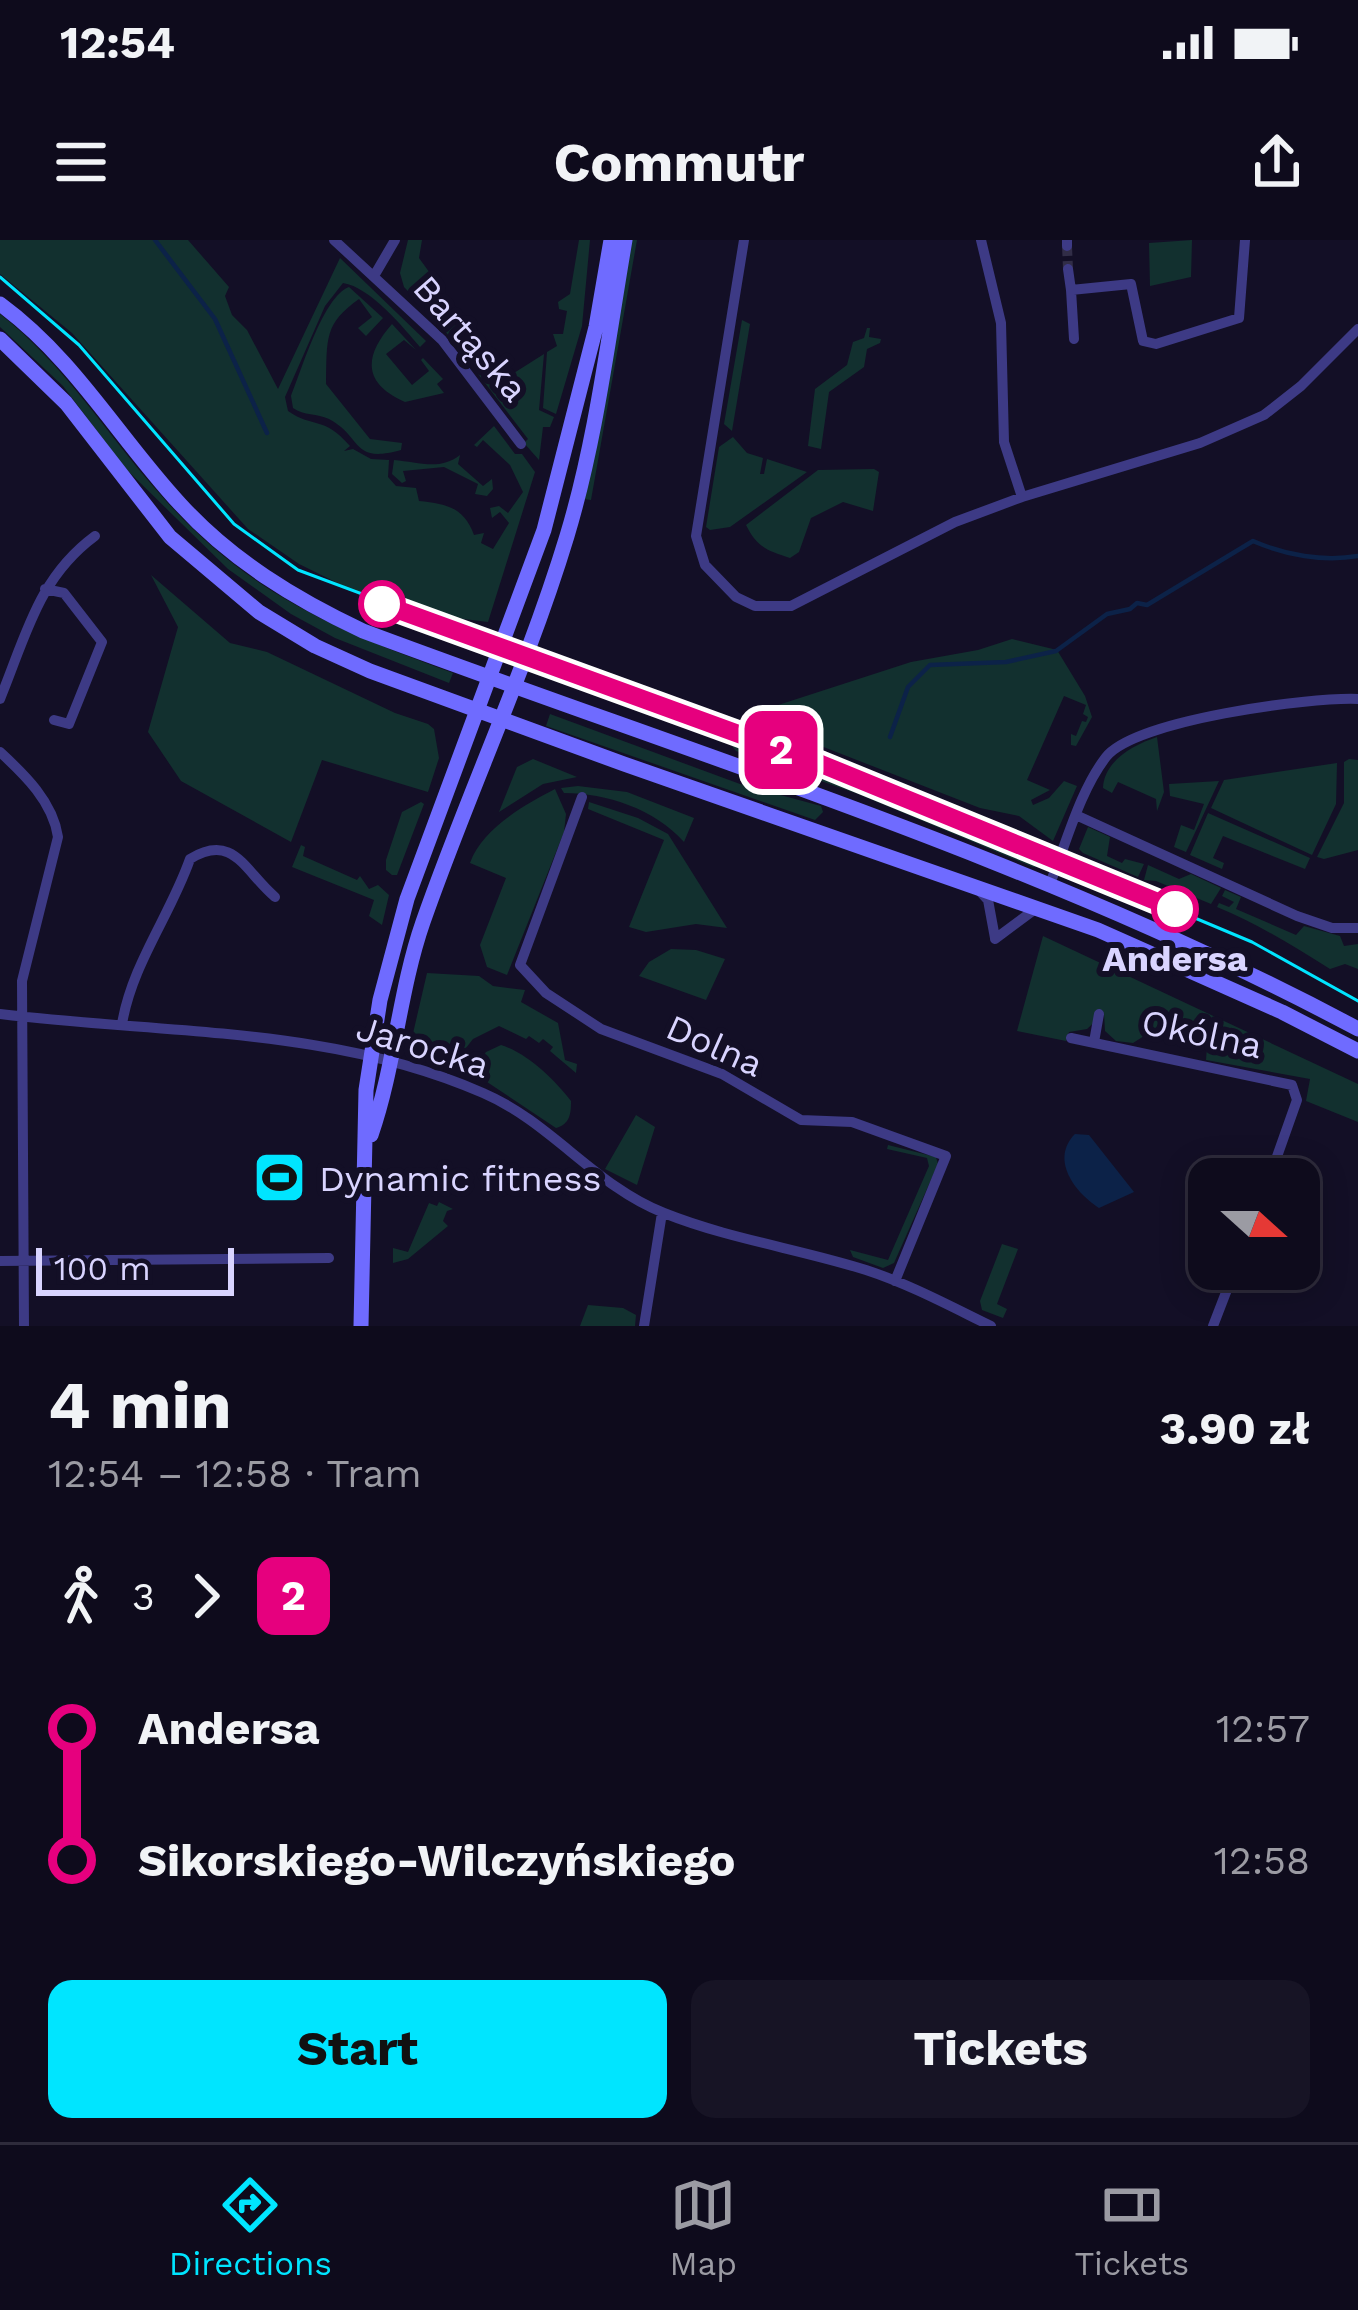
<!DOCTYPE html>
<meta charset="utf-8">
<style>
body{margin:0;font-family:"Work Sans",sans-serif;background:#171425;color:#f1f3f6;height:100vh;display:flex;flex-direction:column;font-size:45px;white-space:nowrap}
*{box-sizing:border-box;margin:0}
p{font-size:39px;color:#9b9ba3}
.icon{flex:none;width:66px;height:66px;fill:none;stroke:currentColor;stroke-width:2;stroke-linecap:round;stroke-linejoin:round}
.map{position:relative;height:1086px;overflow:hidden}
.details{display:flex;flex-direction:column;background:#0e0b1c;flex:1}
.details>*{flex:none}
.badge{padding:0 24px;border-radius:18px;font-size:42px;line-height:78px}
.needle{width:78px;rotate:111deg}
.controls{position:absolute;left:1188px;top:918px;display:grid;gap:24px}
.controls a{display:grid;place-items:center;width:132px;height:132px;border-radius:24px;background:#0e0b1c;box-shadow:0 6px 30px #0003,0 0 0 3px #2e2b3b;font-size:60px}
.scale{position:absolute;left:36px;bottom:30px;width:198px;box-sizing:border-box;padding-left:12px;border:6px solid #d9d4ff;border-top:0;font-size:33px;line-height:42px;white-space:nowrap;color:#d9d4ff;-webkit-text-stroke:9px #130f26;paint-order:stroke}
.map>.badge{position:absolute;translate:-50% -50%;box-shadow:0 0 0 6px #fff}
.legs{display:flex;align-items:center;gap:18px;height:132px;padding:0 48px;font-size:39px}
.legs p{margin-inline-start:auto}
.head{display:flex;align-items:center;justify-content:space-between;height:204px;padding:0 48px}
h1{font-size:66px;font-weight:700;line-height:90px}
.button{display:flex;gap:24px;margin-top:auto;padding:24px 48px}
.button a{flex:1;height:138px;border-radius:24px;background:#00e5ff;color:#111;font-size:48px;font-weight:700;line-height:138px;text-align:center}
.button a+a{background:#171425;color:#f1f3f6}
ul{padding:0 48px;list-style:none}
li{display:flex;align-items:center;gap:42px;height:132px;font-size:45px}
li i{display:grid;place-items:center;width:18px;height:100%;margin:0 15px;background:currentColor}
li i::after{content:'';width:30px;height:30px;margin:-15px;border:9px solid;border-radius:50%;background:#0e0b1c}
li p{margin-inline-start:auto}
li:first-child i{background:linear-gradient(#0000 50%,currentColor 0)}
li:last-child i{background:linear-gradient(currentColor 50%,#0000 0)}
.status{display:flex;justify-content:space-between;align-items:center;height:84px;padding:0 60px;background:#0e0b1c;direction:ltr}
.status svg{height:33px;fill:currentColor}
header{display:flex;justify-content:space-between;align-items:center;height:156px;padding:0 48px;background:#0e0b1c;font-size:54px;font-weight:700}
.tabs{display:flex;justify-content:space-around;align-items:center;height:168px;border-top:3px solid #2e2b3b;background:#0e0b1c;font-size:33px;color:#9b9ba3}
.tabs a{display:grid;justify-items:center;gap:6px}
.tabs .current{color:#00e5ff}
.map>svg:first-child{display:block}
.green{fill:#12302f}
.water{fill:#0c2248}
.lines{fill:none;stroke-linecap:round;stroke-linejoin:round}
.stream{stroke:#0c2248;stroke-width:4.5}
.street-tunnel{stroke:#312d47;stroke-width:10;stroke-dasharray:10 5;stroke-linecap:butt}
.street{stroke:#3d3a85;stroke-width:10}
.secondary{stroke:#6f6bff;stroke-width:15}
.tram{stroke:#00e5ff;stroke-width:3}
.line-1-casing{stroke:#fff;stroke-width:27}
.line-1{stroke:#e6007e;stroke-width:18}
.stop-1-dot{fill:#fff;stroke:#e6007e;stroke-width:6}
.labels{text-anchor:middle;stroke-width:12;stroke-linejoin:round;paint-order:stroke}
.street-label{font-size:36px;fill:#d9d4ff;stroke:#130f26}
.stop-label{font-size:36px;font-weight:bold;fill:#d9d4ff;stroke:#130f26}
.poi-label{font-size:36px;fill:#d9d4ff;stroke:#130f26;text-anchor:start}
</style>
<div class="status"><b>12:54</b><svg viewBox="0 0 49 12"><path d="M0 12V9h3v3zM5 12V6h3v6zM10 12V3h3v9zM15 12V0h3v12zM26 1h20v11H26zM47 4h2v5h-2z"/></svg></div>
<header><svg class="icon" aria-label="menu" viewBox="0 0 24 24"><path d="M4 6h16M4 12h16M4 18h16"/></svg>Commutr<svg class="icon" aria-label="share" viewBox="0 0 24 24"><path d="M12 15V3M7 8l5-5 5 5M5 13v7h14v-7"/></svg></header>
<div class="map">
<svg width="1358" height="1086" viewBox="0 0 1358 1086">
<rect width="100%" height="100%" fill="#130f26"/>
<path class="green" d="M0 0H188L229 47 225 56 232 75 247 90 278 149 340 18 426 101 420 107C403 87 370 47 343 43L325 66 285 157 288 171C314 189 323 175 350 206L344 211 353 209 371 219 389 220 388 237 396 246 416 248 419 261C446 264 464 267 474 295L484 293 481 303 493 309 509 283 500 272 492 278 490 268 499 266 508 273 523 252 510 225 483 200 477 207 474 205 494 186 515 214H522L535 232 488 382 448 377 365 348 362 355 299 324 248 289 72 93 0 34Z
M408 0H422L419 18 506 138 544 114 539 170 554 177 550 187H543L539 220 524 203 528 199 439 83 404 47 400 33Z
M579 0H590L582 86 556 174 543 168 547 112 557 106 553 94H563L567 71 559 69 558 62 570 54Z
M632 0H637L591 260 584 259Z
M1192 0 1191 37 1150 46 1149 3Z
M349 47 383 78 366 96 358 88 372 77 359 59C324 84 327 98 326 144L370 199 402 203 401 210C351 224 363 197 329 179 317 173 304 176 293 168L291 156C302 129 323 57 349 47Z
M0 74C65 125 105 192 159 253 245 352 333 389 453 433L449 443 335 398 291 374 228 329 125 228 63 146 0 87Z
M742 80 750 84 732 191 724 184Z
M392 84 416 110 404 100 386 114 412 145 429 131 421 120 423 118 443 139 437 144 444 153 405 162C362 143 364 116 392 84Z
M867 88H870L869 97 881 99 880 103 867 109 864 127 829 152 821 209 808 206 815 149 847 125 853 102 864 98Z
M733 197 747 213 763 218 760 234H764L767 219 807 232 730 287 710 290 706 287 719 207Z
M460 215 458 224 483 246 492 239 493 249 487 256 475 254 478 244 444 227 403 231 406 241 402 243 392 234 394 220C418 222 440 231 460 215Z
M874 229 879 232 873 271 843 262 811 278 799 312 790 318C766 310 757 307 746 285L818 230Z
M151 335 230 403 267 412 395 473 428 484 434 489 439 518 428 552 322 520 291 602 181 541 148 492 178 387Z
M1012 399 1057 410 1085 456 1092 477 1076 506 1071 505V494L1076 496 1082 481 1086 482 1088 477 1083 474 1086 465 1064 456 1027 540 1050 550 1031 560 1033 565 1049 558 1064 541 1077 546 1053 601 1019 576 980 568 744 476 911 422 978 410Z
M550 474 740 544 821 566 823 572 815 580 546 486Z
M1157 497 1164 552 1157 571 1156 559 1118 542 1112 553 1103 548C1104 521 1133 505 1157 497Z
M731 505 895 566 1041 627H1033L858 554 736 511Z
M533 519 577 537 543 544 499 572 517 527Z
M1349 519 1358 520V610L1324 619 1317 617 1344 563V522Z
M1337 523 1336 564 1312 615 1211 568 1224 540Z
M1219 541 1186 612 1174 607 1181 585 1194 590 1204 564 1170 556 1169 544Z
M578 546 627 552 694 578 684 602C655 569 606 553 564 553L561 548Z
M555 549 566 574 564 592 507 735 487 727 480 705 506 638 470 623C482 589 524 565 555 549Z
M421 562 424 564 397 635H392L386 630V620L402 572Z
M589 562 638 578 668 594 727 688 696 684 646 692 629 687 664 600 588 569Z
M1208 573 1310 618 1305 629 1223 596 1213 618 1224 623 1222 629 1190 615Z
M1088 587 1110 597 1107 616 1122 623 1125 619 1144 624 1138 637 1083 613 1079 609Z
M301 605 305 607 303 616 357 640 360 636 369 649 378 645 389 655 382 685 369 676 374 660 292 627Z
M1148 625 1179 639 1191 634 1221 648 1211 664 1156 641 1144 640Z
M1225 650 1241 657 1236 669 1296 695 1304 686 1340 696 1344 706 1358 704V729L1345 724 1330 729C1294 706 1256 683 1217 667L1219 663 1229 667 1234 662 1222 656Z
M1043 696 1358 844V882L1306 861 1310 839 1206 820 1207 807 1144 796 1133 803 1116 801 1105 791 1104 773 1087 789 1069 792 1066 801 1017 791Z
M671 709 696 710 725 719 706 760 639 736 649 722Z
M427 733 479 736 493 746 525 750 521 762 558 783 565 820 577 824 576 833 550 811 553 807 543 799 539 803 529 796 526 799 499 786 473 799 451 827 419 816 411 802Z
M501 805C527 813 555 840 571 861 571 874 570 884 556 888L481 838 478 823 486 812Z
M636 875 655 887 637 945 605 929Z
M888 905 936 917 938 924 894 1023 883 1028 853 1017 850 1010 888 1020 929 926 927 918 887 909Z
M439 962 453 969 447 971 443 981 448 986 408 1019 393 1023V1008L408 1012 429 963 437 966Z
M1002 1004 1018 1009 997 1064 1007 1069 1003 1078 982 1070 980 1061Z
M588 1065 623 1068 636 1075 635 1086H580Z"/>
<path class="water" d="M1075 894 1089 895 1134 952 1099 968C1074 952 1050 919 1075 894Z"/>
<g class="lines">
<path class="stream" d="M155 0 215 79 267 193
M890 497 908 447 930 425 1006 422 1056 411 1107 374 1130 369 1137 363 1147 365 1253 301C1285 315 1323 322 1358 316"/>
<path class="street-tunnel" d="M1067 6 1068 29"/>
<path class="street" d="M334 0 442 100 521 204
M744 0 696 296 705 325 736 357 755 366H791L955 282 1022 257 1200 203 1264 175 1301 146 1358 89
M981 0 1001 83 1004 202 1022 257
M1067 0V6
M1068 29 1071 50 1131 44 1143 101 1156 104 1239 78 1245 0
M374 36 395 0
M1071 50 1074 99
M45 349 64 353 102 402 69 484 54 480
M0 459C26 396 38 338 95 296
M0 512C25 535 53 562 58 597L22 741 24 1086
M582 557 520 725 546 753 601 789 722 834 801 880 852 882 946 916 895 1041
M1078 576 1297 676 1332 688H1358
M1049 646C1066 605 1079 552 1106 517 1135 480 1309 457 1358 459
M977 648 988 660 995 698
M995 699 1038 667
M0 774C161 794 331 786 483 853 551 882 595 946 664 973 729 999 800 1009 866 1030 909 1044 950 1066 991 1086
M122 784C132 724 170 676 190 619 234 592 245 632 275 657
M1071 798 1292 845 1297 860 1269 939
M1094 802 1099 774
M0 1021 329 1018
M644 1086 662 973
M1213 1086 1235 1029"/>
<path class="secondary" d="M0 64C75 119 118 197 180 264 231 320 295 359 363 391 697 516 1042 620 1358 789
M0 99 66 163 170 297 259 372 315 406 370 431 624 524 1098 690 1282 772 1358 811
M371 895C395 826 399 751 423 682 468 553 527 428 567 296 596 200 608 99 625 0
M361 1086 366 850 380 760 407 659 544 290 596 87 611 0"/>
<path class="tram" d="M0 37 79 105 234 284 298 330 916 561 1252 702 1358 761"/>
</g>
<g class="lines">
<defs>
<path id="line-1" d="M382 364 821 524 1175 669"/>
</defs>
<use href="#line-1" class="line-1-casing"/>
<use href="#line-1" class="line-1"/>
</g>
<defs>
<symbol id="stadium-square" viewBox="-11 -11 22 22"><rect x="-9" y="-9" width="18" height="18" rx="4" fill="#00e5ff" stroke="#130f26"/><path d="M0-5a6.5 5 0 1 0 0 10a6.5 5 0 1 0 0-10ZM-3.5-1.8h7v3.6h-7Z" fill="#111"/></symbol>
</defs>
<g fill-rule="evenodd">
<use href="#stadium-square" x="250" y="908" width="59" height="59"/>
</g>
<g class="stop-1-dot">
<circle cx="382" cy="364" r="21"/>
<circle cx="1175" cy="669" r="21"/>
</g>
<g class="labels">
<g class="street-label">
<text transform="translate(471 98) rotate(49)" y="13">Bartąska</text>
<text transform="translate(1202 793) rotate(12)" y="13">Okólna</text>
<text transform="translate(715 805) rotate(24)" y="13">Dolna</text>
<text transform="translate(423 806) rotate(17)" y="13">Jarocka</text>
</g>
<g class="stop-label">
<text x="1175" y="731">Andersa</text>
</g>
<g class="poi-label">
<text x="319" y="951">Dynamic fitness</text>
</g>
</g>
</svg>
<div class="controls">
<a><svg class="needle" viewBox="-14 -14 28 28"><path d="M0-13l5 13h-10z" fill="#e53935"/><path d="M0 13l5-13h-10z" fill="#9b9ba3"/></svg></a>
</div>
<div class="scale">100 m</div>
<b class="badge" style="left:781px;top:510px;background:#e6007e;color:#fff">2</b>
</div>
<section class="details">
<div class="head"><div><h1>4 min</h1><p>12:54 – 12:58 · Tram</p></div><b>3.90 zł</b></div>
<div class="legs"><svg class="icon" aria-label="walk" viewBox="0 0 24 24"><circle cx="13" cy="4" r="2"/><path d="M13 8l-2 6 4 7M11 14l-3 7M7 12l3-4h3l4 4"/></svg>3<svg class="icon" aria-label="forward" viewBox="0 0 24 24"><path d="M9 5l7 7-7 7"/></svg><b class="badge" style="background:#e6007e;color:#fff">2</b></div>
<ul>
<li><i style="color:#e6007e"></i><b>Andersa</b><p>12:57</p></li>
<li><i style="color:#e6007e"></i><b>Sikorskiego-Wilczyńskiego</b><p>12:58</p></li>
</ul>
<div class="button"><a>Start</a><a>Tickets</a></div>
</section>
<nav class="tabs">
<a class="current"><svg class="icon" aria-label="directions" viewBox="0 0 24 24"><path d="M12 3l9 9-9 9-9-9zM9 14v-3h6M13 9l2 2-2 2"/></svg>Directions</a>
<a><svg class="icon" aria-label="map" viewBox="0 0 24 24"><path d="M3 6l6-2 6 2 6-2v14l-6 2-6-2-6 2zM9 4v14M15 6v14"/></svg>Map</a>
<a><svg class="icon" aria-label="tickets" viewBox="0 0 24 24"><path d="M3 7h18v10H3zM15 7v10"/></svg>Tickets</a>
</nav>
